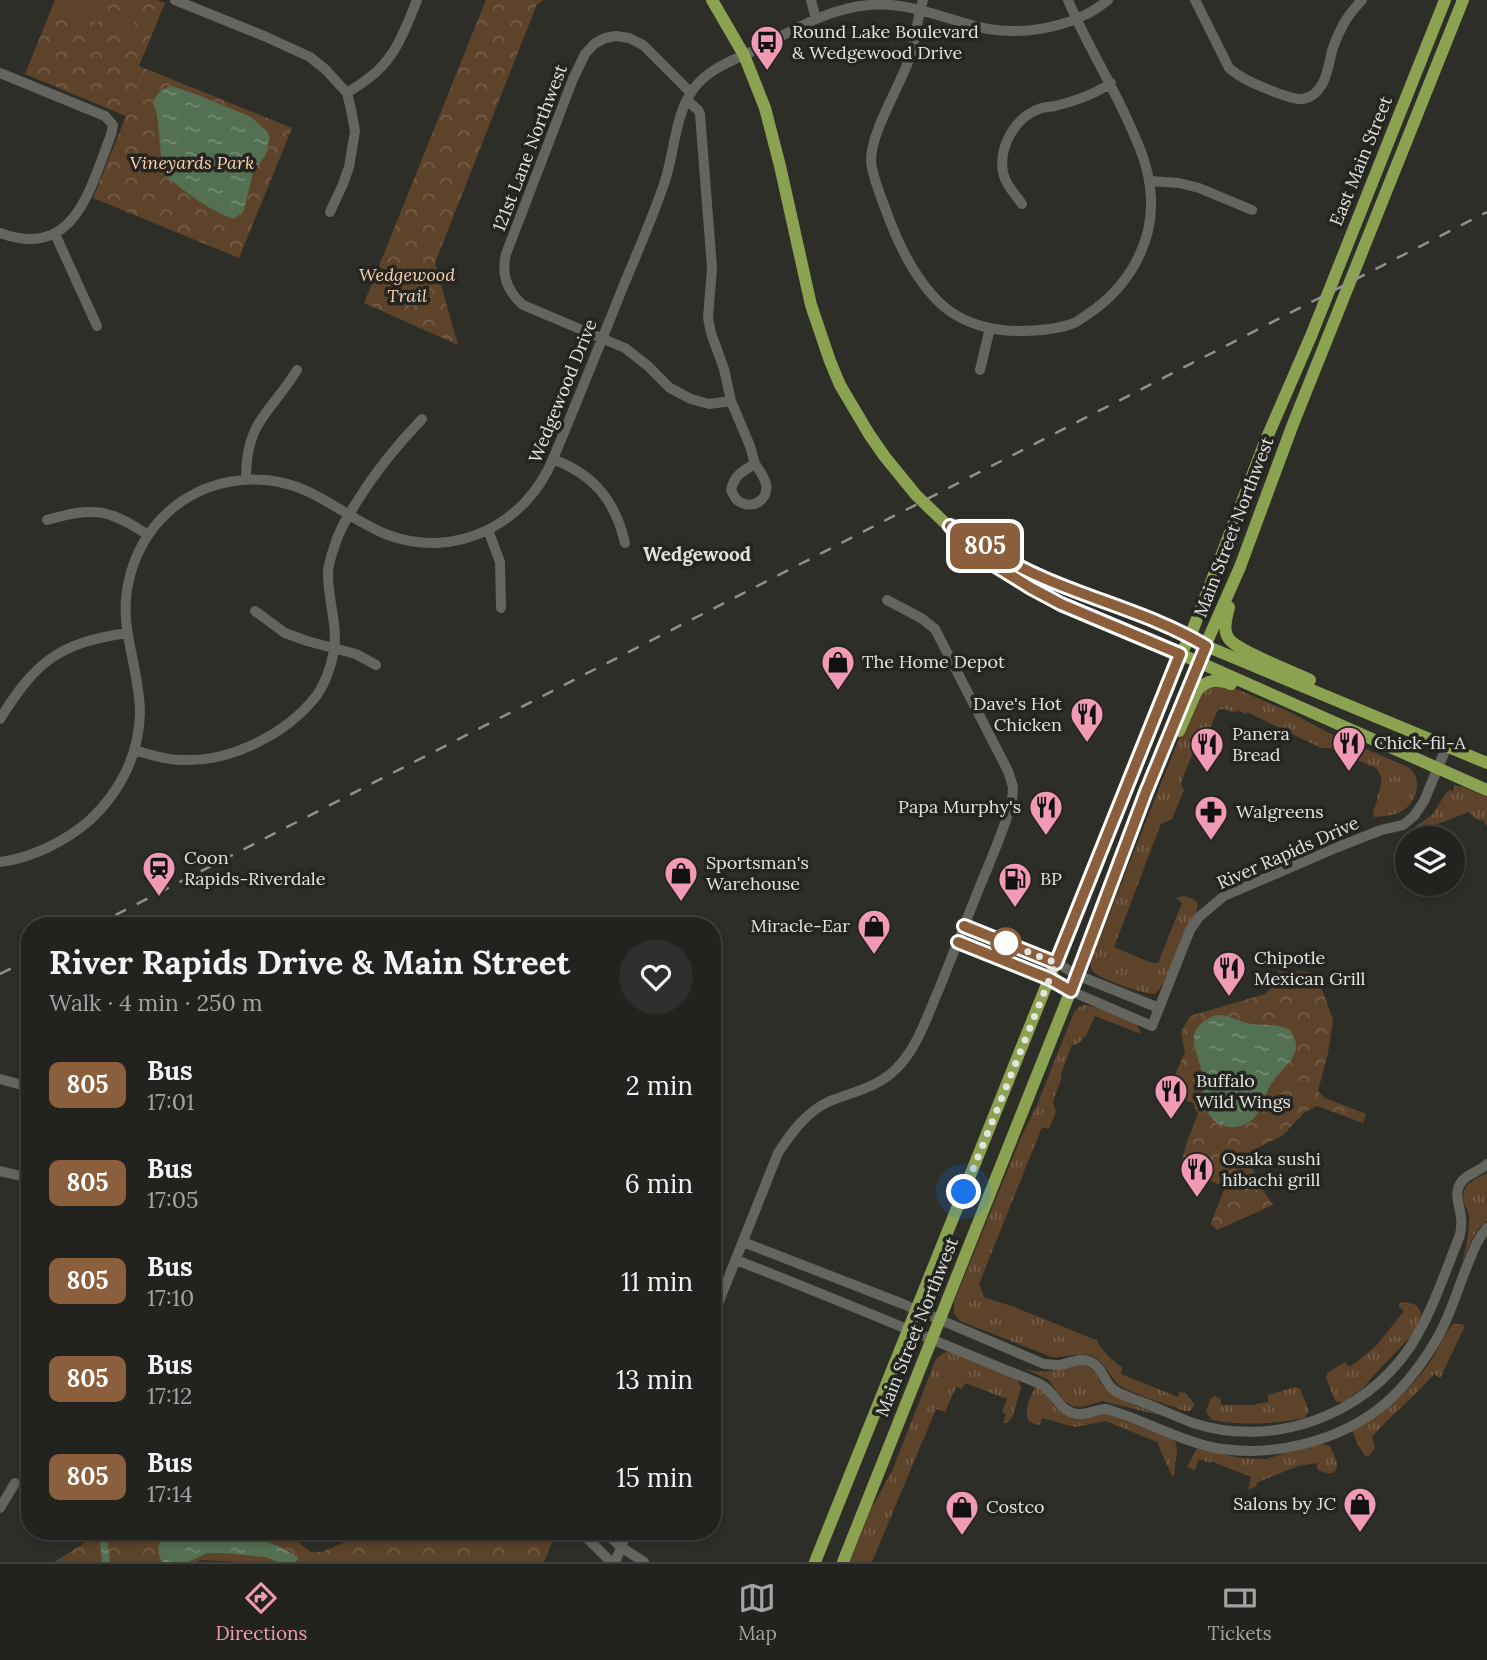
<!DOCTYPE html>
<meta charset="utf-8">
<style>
body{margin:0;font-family:Lora,serif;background:#2e2f2c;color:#f1f3f6;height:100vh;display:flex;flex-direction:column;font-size:26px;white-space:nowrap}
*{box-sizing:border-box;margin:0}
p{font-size:23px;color:#a2a4a4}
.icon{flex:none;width:38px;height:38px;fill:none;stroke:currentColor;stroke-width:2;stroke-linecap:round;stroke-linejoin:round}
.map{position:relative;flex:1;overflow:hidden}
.details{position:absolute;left:21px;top:917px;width:700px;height:623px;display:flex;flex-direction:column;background:#22221f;border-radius:28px;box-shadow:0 4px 10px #0003,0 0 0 2px #3f3f3d}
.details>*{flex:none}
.badge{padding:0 14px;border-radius:10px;font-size:24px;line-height:46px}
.fabs{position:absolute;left:1395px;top:826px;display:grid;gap:14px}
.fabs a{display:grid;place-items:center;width:70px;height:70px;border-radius:50%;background:#22221f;box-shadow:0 4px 10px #0003,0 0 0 2px #3f3f3d;font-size:35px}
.you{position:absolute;width:35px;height:35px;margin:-18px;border:5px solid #fff;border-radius:50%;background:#1a73e8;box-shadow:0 0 0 10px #1a73e833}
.map>.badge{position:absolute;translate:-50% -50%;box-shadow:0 0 0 4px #fff}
.round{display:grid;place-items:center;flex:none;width:74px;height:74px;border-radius:37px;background:#2e2f2c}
.summary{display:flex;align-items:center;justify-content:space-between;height:119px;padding:0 28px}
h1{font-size:33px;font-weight:800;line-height:52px}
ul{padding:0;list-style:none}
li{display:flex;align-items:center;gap:21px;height:98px;padding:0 28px}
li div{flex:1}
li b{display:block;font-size:26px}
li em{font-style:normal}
li .badge{min-width:77px;font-weight:700;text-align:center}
.dock{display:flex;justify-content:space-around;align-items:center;height:98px;border-top:2px solid #3f3f3d;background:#22221f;font-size:19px;color:#a2a4a4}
.dock a{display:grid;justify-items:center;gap:4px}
.dock .active{color:#f09ab5}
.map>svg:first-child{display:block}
.grass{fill:url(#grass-tufts)}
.park{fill:url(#park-crowns)}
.pitch{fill:#5e432b}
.water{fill:url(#water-ripples)}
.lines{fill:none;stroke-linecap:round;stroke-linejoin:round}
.minor{stroke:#65655f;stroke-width:10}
.major{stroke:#8ba250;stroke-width:12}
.rail{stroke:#90908d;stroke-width:2.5;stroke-dasharray:12 12;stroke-linecap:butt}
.line-casing{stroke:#fff;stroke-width:16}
.line{stroke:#8b5e3c;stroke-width:10}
.walk{stroke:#e3e3e0;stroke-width:7;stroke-dasharray:0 12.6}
.stop-dot{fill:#fff;stroke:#8b5e3c;stroke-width:3.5}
.labels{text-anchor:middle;stroke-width:7;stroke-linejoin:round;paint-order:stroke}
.poi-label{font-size:18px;fill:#e3e3e0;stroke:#242420;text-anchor:start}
.street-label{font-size:18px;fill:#e3e3e0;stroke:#242420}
.park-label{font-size:18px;font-style:italic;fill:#fdd1ad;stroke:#242420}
.neighbourhood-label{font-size:19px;font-weight:bold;fill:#e2e2dc;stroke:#242420}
</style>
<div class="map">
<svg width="1487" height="1562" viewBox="0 0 1487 1562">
<defs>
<pattern id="grass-tufts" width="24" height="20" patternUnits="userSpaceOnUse" patternTransform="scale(1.75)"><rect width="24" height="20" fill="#5e432b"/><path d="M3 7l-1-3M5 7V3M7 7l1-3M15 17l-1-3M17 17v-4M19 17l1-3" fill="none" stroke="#755e49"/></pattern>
<pattern id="park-crowns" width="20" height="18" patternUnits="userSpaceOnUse" patternTransform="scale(1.75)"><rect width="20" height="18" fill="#5e432b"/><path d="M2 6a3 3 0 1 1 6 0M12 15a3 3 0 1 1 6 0" fill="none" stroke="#755e49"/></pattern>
<pattern id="water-ripples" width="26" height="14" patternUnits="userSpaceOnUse" patternTransform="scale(1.75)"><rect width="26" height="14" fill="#547053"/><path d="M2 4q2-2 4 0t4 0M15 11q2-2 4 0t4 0" fill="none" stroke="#758b74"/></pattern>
</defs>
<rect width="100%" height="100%" fill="#2e2e29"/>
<path class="grass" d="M1225 684 1290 712 1329 733 1408 767C1424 778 1417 802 1402 811 1394 816 1383 816 1374 817L1373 811 1378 799 1377 797C1381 787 1385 777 1376 768L1330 748H1321L1247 712 1246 714 1237 710 1236 713 1224 709 1218 710 1207 734 1199 738 1182 780 1181 785 1184 790 1172 819 1161 824 1114 947 1149 962 1158 963 1182 903 1176 898C1183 894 1191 897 1197 902 1200 912 1189 922 1184 932 1176 950 1169 982 1155 994 1144 994 1103 980 1095 973 1090 969 1091 968 1090 962L1185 723 1199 696 1208 686Z
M1454 785 1463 787 1487 797V826L1483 820H1478L1468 812 1428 828 1424 831V838H1417L1414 832 1416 826 1432 815 1446 793 1450 790 1453 792Z
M1085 1005C1096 1007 1126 1017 1135 1024 1139 1027 1139 1029 1141 1034L1095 1016 1086 1036H1084C1082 1041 1078 1045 1072 1045L1061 1074V1080L1054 1098 1053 1103 1056 1112 1049 1129 1042 1127 979 1284 984 1297 1014 1307 1096 1340C1102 1349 1111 1361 1122 1367L1121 1374 1178 1397 1180 1392 1186 1393 1195 1405 1190 1411H1185C1167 1404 1134 1395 1119 1385 1109 1377 1106 1363 1094 1357 1079 1350 1066 1359 1052 1357L960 1321 954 1313V1302L1021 1137 1037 1105 1074 1012 1079 1007Z
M1487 1173V1221C1473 1231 1468 1250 1461 1265 1465 1251 1469 1236 1469 1221 1470 1214 1467 1211 1465 1205 1458 1186 1473 1180 1487 1173Z
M1405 1302 1416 1305 1421 1313 1419 1322 1413 1334 1374 1375 1363 1388 1343 1402H1337L1334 1398 1326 1378 1327 1373 1345 1362 1350 1367 1376 1346 1404 1311 1399 1306 1400 1303Z
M1453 1324H1460L1465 1326 1440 1378 1434 1374C1415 1397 1391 1414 1372 1437L1375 1448 1369 1456H1365L1358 1445 1352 1430C1384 1412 1409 1392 1430 1362 1438 1350 1443 1335 1453 1324Z
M950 1351 1017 1378 1021 1387 1013 1416 1007 1423H1003L1006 1414 1002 1412 1007 1399 965 1383 962 1389 956 1387 945 1412 936 1409 872 1562H850L871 1509 892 1471 936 1359 943 1353Z
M1082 1364C1096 1368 1096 1377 1104 1387 1113 1398 1145 1409 1159 1415L1102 1401 1083 1407 1072 1406 1063 1400 1049 1380 1025 1369C1048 1375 1061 1368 1082 1364Z
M1036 1387C1051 1394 1050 1404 1062 1413H1105L1174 1440C1181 1451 1173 1463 1175 1475L1172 1476 1157 1442 1106 1421 1075 1427 1042 1418 1040 1425C1036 1424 1032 1424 1029 1421 1023 1413 1031 1393 1036 1387Z
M1295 1387 1300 1389 1309 1410 1305 1418C1273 1424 1245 1426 1212 1420L1206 1411 1210 1400 1214 1396 1221 1399V1405H1252L1268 1402V1395Z
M1323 1444 1330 1446C1332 1451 1337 1460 1337 1465 1337 1477 1324 1473 1318 1470L1317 1463 1298 1466 1256 1483 1257 1486 1248 1490 1251 1477 1211 1461 1210 1463 1199 1459 1195 1470 1187 1467 1197 1448 1240 1458 1266 1459 1289 1452Z"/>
<path class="park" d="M55 0H157L165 3 139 66 292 128 239 258 93 198 126 116 25 74Z
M486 0H544L537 4 435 263 458 345 364 303Z
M1279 970 1316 973 1333 1020 1328 1053 1318 1091 1325 1098 1366 1114 1363 1123 1317 1106 1305 1112 1282 1136 1259 1147 1249 1160 1261 1187 1273 1205 1217 1230 1211 1224 1225 1187 1180 1168 1187 1141 1198 1114 1193 1103 1167 1093 1185 1052 1181 1032 1190 1016 1265 994 1271 988Z
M85 1531H283L311 1552H322L371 1531H557L544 1562H240L200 1560 198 1562H54L83 1544Z"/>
<path class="pitch" d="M77 1 103 11 98 23 72 13Z
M121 15 135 20 129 37 115 31Z"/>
<path class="water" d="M172 86 198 95 251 117 267 131 270 138 265 156 253 172 244 211 234 219C207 210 185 191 163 174L157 115 153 101 161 90Z
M1216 1015C1230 1015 1239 1022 1252 1024 1265 1026 1284 1022 1292 1034 1306 1054 1280 1069 1271 1084 1262 1100 1260 1124 1236 1127 1217 1129 1202 1112 1203 1094 1203 1088 1204 1083 1203 1078 1200 1052 1178 1030 1216 1015Z
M99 1531H106L110 1562H102Z
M171 1531 243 1533 278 1546 298 1557 296 1562H279L265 1557 224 1553H207L188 1562H162C155 1548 158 1539 171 1531Z"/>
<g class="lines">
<path class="minor" d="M175 0 264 36 310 57 326 70 347 93
M811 0 816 19
M923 0C917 19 916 38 910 57 900 86 871 132 871 160 871 174 883 202 888 216 900 249 922 292 951 312 970 325 995 331 1017 331 1036 331 1056 330 1074 323 1079 321 1083 317 1088 314 1126 289 1153 246 1151 199 1150 169 1139 145 1127 119 1109 79 1085 41 1068 0
M1195 0 1229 68C1243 80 1260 86 1277 93 1285 95 1295 100 1303 99 1325 95 1328 68 1332 51 1334 44 1337 37 1340 31 1345 19 1353 10 1362 0
M0 73 105 116 113 125 111 135C90 188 75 261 0 233
M691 93 643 45 629 38 616 36 605 38 594 44 585 54 573 79 506 254C501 274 507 291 523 305L625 348 648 366 670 388 691 399 709 404 731 401
M687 100 698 110 700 114 712 268 708 318 711 333 724 369 731 401 750 446 755 464
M1150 181 1179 183 1199 188 1252 210
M1022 204C1017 197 1010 189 1006 181 994 156 1012 118 1039 109 1044 107 1050 107 1055 106 1075 101 1094 95 1111 83
M330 212 343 184 349 167 355 131 351 109 347 93C356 87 366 81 375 73 397 54 406 27 417 0
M55 234 97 326
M980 370 990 328
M553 459C594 475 615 500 625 543
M755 464C759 470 764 476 766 484 769 501 751 511 737 500 735 498 732 492 731 490 734 476 742 471 755 464Z
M246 479C246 420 270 414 297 370
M47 520C93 507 108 508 148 535
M488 530 500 562 501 608
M255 611 285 633 307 641 356 654 376 665
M0 719C36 661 59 643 127 633
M135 750C150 755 166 760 182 760 231 762 287 734 317 695 326 682 331 666 334 651 338 623 327 598 328 571 329 563 332 553 335 545 339 530 348 516 356 503 375 472 397 445 422 419
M0 862C32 858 66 841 90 820 120 792 139 755 140 713 140 687 132 660 128 635 119 587 136 538 174 507 212 477 265 471 309 492 336 505 360 524 388 535 456 560 526 524 553 459 577 402 600 344 623 287 637 253 652 219 664 184 675 153 674 115 694 88 711 66 738 59 761 47 795 29 830 8 869 5 911 1 948 21 988 29 1013 33 1038 31 1062 24 1079 19 1094 12 1108 0
M964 926 1057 963 1077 975 1159 1008
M958 942 1050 979 1071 991 1152 1026 1190 930 1199 917 1224 896 1338 847 1381 830 1403 825 1414 816 1424 801 1447 746
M0 1079 30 1087
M0 1171 30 1178
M743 1242 903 1304 1044 1364C1049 1364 1054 1365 1060 1365 1070 1363 1080 1357 1091 1362 1103 1368 1104 1383 1114 1390 1123 1396 1134 1399 1144 1403 1160 1409 1177 1417 1193 1423 1272 1449 1364 1416 1410 1347 1432 1313 1445 1272 1460 1235 1461 1229 1462 1224 1461 1218 1460 1204 1452 1192 1463 1180 1470 1173 1480 1171 1487 1164
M736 1260C837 1299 937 1342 1038 1383 1055 1390 1058 1412 1078 1414 1087 1415 1096 1409 1106 1409 1142 1419 1175 1439 1211 1447 1270 1459 1341 1442 1387 1402 1408 1383 1425 1360 1439 1335 1451 1313 1458 1288 1467 1266 1473 1252 1477 1239 1487 1228
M712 1319 778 1153C791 1133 807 1111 830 1101 853 1092 878 1087 896 1069 918 1047 927 1016 939 989 952 956 965 924 978 891 990 861 1004 831 1012 801L1013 787 1008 771 935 629 921 618 887 600
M0 1508 15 1483
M580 1531 611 1562
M604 1531 621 1547 644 1562
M615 1562 628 1531"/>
<path class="major" d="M712 0 744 55 765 108 780 166 811 305 830 361 840 385 869 434 885 457 916 495 974 551 989 562 1052 600 1160 645 1487 790
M966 535C992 551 1018 567 1046 579 1099 602 1156 617 1206 646L1487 763
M1229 607C1227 617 1222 630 1229 639 1238 651 1293 672 1310 680
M1179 731 1197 690C1208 679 1217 679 1231 684
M815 1562 1175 665 1190 637 1265 442 1311 336 1445 0
M843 1562 1077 975 1145 792 1198 662 1240 567 1293 424 1463 0"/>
<path class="rail" d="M94 926 1487 212
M0 974 30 959"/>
</g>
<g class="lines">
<defs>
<path id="line" d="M958 942 1050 979 1071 991 1146 792 1206 646C1156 616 1099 602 1046 579 1012 565 981 545 950 526L974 551 989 562 1031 588 1061 604 1180 654 1056 963 964 926"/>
</defs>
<use href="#line" class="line-casing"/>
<use href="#line" class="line"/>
<path class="walk" d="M964 1192 1056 963 1006 943"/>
</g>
<defs>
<symbol id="bus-pin" viewBox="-11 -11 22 30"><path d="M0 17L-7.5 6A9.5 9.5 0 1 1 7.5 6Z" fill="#f09ab5" stroke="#242420"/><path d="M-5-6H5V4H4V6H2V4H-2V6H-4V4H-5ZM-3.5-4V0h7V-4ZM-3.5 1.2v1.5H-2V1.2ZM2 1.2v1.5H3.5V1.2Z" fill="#111"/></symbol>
<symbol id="shop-pin" viewBox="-11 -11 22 30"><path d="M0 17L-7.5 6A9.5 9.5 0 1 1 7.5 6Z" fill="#f09ab5" stroke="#242420"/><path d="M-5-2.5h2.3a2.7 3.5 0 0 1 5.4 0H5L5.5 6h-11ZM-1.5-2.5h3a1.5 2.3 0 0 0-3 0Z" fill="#111"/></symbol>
<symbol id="restaurant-pin" viewBox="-11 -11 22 30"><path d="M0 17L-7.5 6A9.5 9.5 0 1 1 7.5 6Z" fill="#f09ab5" stroke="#242420"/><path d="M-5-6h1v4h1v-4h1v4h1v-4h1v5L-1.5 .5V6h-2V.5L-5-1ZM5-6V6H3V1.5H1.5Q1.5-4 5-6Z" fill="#111"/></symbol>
<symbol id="pharmacy-pin" viewBox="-11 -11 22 30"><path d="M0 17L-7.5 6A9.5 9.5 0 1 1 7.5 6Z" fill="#f09ab5" stroke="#242420"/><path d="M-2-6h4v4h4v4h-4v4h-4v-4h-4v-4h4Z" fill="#111"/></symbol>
<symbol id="station-pin" viewBox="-11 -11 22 30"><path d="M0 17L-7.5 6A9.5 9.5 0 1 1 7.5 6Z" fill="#f09ab5" stroke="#242420"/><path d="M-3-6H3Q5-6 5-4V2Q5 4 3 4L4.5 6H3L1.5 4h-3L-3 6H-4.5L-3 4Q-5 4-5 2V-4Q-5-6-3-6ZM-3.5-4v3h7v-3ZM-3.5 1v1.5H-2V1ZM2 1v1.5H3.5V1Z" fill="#111"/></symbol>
<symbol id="fuel-pin" viewBox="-11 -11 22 30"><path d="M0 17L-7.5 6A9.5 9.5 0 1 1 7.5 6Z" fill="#f09ab5" stroke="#242420"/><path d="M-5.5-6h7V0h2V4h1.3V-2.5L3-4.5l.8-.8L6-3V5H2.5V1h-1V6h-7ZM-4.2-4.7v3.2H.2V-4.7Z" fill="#111"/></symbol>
</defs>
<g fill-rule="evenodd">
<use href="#bus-pin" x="748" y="23" width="38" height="52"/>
<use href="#shop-pin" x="819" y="643" width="38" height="52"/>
<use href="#restaurant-pin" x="1068" y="695" width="38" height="52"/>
<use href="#restaurant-pin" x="1330" y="724" width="38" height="52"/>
<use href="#restaurant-pin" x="1188" y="725" width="38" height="52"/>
<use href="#restaurant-pin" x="1027" y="788" width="38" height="52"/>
<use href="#pharmacy-pin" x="1192" y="793" width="38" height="52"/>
<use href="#station-pin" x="140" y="849" width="38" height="52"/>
<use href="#shop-pin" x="662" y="854" width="38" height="52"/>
<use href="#fuel-pin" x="996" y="860" width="38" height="52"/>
<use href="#shop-pin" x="855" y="907" width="38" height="52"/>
<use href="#restaurant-pin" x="1210" y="949" width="38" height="52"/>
<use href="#restaurant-pin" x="1152" y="1072" width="38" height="52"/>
<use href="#restaurant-pin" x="1178" y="1150" width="38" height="52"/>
<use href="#shop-pin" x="1341" y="1485" width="38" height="52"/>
<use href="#shop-pin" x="943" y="1488" width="38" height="52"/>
</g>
<circle class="stop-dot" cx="1006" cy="943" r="14"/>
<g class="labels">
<g class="poi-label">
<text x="792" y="38">Round Lake Boulevard<tspan x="792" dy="21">&amp; Wedgewood Drive</tspan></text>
<text x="862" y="668">The Home Depot</text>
<text x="1062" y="710" text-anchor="end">Dave's Hot<tspan x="1062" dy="21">Chicken</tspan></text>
<text x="1232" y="740">Panera<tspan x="1232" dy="21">Bread</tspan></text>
<text x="1374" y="749">Chick-fil-A</text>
<text x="1021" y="813" text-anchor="end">Papa Murphy's</text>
<text x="1236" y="818">Walgreens</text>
<text x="184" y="864">Coon<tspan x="184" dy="21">Rapids-Riverdale</tspan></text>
<text x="706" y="869">Sportsman's<tspan x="706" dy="21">Warehouse</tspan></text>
<text x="1040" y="885">BP</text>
<text x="850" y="932" text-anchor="end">Miracle-Ear</text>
<text x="1254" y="964">Chipotle<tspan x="1254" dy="21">Mexican Grill</tspan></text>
<text x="1196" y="1087">Buffalo<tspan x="1196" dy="21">Wild Wings</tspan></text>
<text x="1222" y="1165">Osaka sushi<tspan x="1222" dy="21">hibachi grill</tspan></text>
<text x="1336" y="1510" text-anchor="end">Salons by JC</text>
<text x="986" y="1513">Costco</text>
</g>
<g class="street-label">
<text transform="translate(530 148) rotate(-69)" y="6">121st Lane Northwest</text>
<text transform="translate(1361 161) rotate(-68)" y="6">East Main Street</text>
<text transform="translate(563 391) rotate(-68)" y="6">Wedgewood Drive</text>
<text transform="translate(1234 527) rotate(-69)" y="6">Main Street Northwest</text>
<text transform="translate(1288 853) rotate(-24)" y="6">River Rapids Drive</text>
<text transform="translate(917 1327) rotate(-68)" y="6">Main Street Northwest</text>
</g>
<g class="park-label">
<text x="192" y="169">Vineyards Park</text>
<text x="407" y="281">Wedgewood<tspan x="407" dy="21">Trail</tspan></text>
</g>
<g class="neighbourhood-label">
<text x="697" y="561">Wedgewood</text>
</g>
</g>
</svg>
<div class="fabs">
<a><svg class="icon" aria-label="layers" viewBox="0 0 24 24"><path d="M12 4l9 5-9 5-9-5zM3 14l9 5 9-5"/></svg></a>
</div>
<div class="you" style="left:964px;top:1192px"></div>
<b class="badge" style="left:985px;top:546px;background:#8b5e3c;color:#fff">805</b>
<section class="details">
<div class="summary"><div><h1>River Rapids Drive &amp; Main Street</h1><p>Walk · 4 min · 250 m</p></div><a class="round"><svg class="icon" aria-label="heart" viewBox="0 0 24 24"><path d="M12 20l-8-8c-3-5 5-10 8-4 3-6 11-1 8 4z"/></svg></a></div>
<ul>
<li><span class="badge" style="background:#8b5e3c;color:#fff">805</span><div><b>Bus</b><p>17:01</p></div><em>2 min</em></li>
<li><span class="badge" style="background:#8b5e3c;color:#fff">805</span><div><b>Bus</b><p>17:05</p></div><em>6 min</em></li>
<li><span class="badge" style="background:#8b5e3c;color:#fff">805</span><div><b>Bus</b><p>17:10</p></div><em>11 min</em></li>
<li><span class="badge" style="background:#8b5e3c;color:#fff">805</span><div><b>Bus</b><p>17:12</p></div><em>13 min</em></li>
<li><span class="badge" style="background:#8b5e3c;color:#fff">805</span><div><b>Bus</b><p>17:14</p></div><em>15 min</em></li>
</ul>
</section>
</div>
<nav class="dock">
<a class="active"><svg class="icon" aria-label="directions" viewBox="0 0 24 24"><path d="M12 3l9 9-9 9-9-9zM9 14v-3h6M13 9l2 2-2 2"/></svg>Directions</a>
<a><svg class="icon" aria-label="map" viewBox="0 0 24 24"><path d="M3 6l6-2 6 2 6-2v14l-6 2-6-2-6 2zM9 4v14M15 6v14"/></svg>Map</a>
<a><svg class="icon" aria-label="tickets" viewBox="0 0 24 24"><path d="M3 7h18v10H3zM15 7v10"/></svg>Tickets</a>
</nav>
